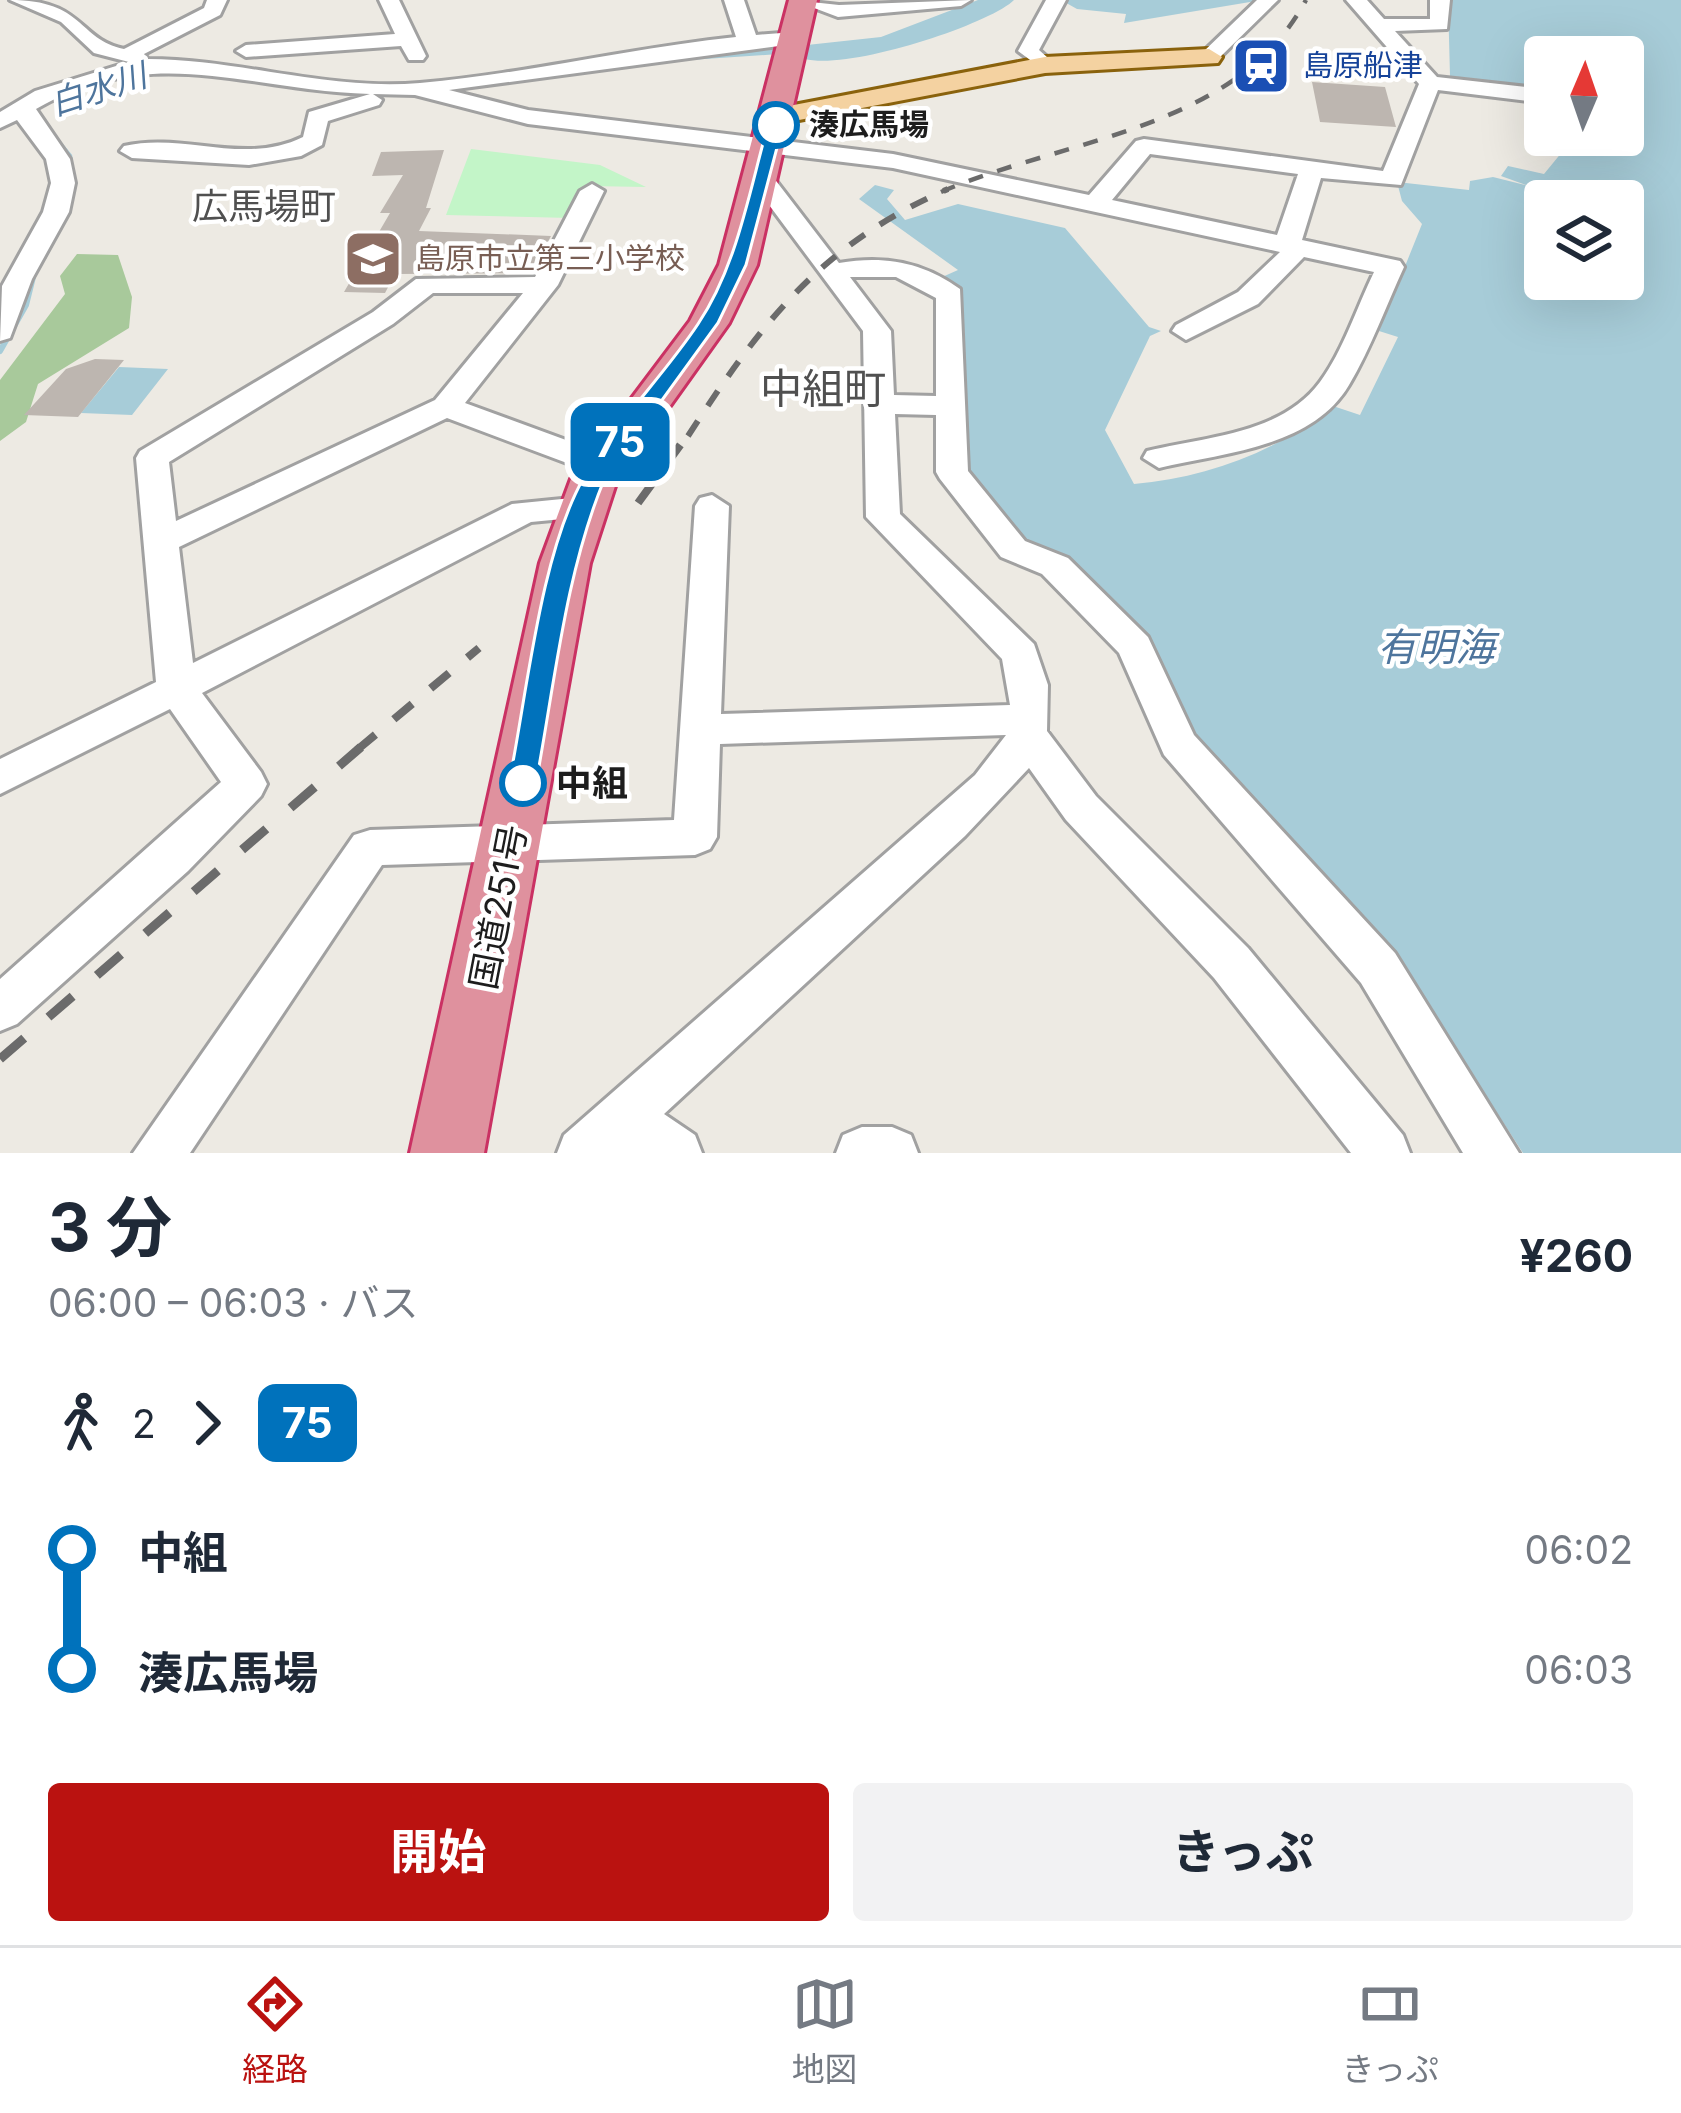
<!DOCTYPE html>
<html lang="ja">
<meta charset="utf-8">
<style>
body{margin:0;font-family:Inter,"Noto Sans JP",sans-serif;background:#f2f2f3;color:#1f2937;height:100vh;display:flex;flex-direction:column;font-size:45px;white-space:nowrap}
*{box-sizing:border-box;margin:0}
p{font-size:39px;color:#747a83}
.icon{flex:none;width:66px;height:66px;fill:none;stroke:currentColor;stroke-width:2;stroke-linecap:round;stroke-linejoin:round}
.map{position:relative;height:1153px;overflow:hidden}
.drawer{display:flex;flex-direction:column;background:#fff;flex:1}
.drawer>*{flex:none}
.badge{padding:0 24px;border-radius:18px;font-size:42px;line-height:78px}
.needle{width:78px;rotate:2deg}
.fabs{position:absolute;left:1524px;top:36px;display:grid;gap:24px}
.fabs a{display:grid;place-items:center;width:120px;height:120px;border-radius:12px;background:#fff;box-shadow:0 12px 48px #0002;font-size:60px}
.map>.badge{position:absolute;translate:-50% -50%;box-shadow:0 0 0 6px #fff}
.legs{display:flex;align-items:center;gap:18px;height:132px;padding:0 48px;font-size:39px}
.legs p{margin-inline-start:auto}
.headline{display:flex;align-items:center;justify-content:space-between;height:204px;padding:0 48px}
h1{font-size:66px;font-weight:700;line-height:90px}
.cta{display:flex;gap:24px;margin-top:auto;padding:24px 48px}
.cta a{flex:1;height:138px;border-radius:12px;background:#ba1210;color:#fff;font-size:48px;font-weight:700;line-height:138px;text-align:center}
.cta a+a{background:#f2f2f3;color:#1f2937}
ul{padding:0 48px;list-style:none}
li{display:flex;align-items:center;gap:42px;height:120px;font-size:45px}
li i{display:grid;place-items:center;width:18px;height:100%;margin:0 15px;background:currentColor}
li i::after{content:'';width:30px;height:30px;margin:-15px;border:9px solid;border-radius:50%;background:#fff}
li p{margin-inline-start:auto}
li:first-child i{background:linear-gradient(#0000 50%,currentColor 0)}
li:last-child i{background:linear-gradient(currentColor 50%,#0000 0)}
.tabs{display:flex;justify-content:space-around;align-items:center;height:168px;border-top:3px solid #e0e1e3;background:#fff;font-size:33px;color:#747a83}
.tabs a{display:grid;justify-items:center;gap:6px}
.tabs .current{color:#ba1210}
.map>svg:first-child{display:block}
.forest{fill:#a8c99b}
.park{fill:#c3f5c8}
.water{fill:#a7ccd8;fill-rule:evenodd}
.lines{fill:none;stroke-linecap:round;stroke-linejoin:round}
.stream-far1{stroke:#a7ccd8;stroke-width:4.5}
.stream{stroke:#a7ccd8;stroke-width:6}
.river{fill:#a7ccd8;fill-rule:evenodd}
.building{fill:#bdb6b0}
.minor-casing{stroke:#a1a1a1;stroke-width:6}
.major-casing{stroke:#8a620c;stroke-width:6}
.highway-casing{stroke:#ca3163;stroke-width:6}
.minor{fill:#fff;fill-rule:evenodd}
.major{fill:#f4d2a1;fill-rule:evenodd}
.highway{fill:#df919e;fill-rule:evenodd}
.rail-far3{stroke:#6b6b6b;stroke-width:4.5;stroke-dasharray:15 15;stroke-linecap:butt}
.rail-far2{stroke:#6b6b6b;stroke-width:6;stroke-dasharray:18 18;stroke-linecap:butt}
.rail-far1{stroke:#6b6b6b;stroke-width:8;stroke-dasharray:24 24;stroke-linecap:butt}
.rail{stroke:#6b6b6b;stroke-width:9;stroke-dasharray:32 32;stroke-linecap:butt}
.line-1{fill:#0072bc;stroke:#fff;stroke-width:3}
.stop-1-dot{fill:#fff;stroke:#0072bc;stroke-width:6}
.labels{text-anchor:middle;stroke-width:9;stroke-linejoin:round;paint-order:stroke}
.far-transit-label{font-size:30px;fill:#164399;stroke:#fff;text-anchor:start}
.far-stop-label{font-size:30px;font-weight:bold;fill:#1d1d1d;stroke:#fff;text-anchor:start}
.far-education-label{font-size:30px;fill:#785e54;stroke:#fff;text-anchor:start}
.far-water-label{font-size:33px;font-style:italic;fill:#4e759d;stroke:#fff}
.far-quarter-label{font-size:36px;fill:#505050;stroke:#fff}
.stop-label{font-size:36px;font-weight:bold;fill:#1d1d1d;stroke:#fff;text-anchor:start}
.street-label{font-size:36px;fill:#1d1d1d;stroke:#fff}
.water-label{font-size:39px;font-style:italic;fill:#4e759d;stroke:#fff}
.quarter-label{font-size:42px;fill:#505050;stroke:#fff}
</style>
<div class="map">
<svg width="1681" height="1153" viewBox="0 0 1681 1153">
<rect width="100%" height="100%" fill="#edeae3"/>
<path class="forest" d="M77 254 118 255 132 297 129 328 38 384 26 422 0 441V380L65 294 60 276Z"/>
<path class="park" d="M471 149 600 165 646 187 589 186 571 218 446 215Z"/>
<path class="water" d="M1061 0H1262L1124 23 1126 14 1077 9Z
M1448 0H1681V1153H1523L1405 971 1185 730 1161 674 1021 546 954 468 940 278 958 270 859 199 875 185 894 190 887 199 905 220 958 204 1065 228 1149 327 1161 331 1150 336 1105 430 1134 484C1206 478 1277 452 1333 406L1360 415 1398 337 1379 331 1422 224 1402 201 1397 182 1469 190 1470 181 1493 177 1529 186 1501 176 1508 166 1544 174 1576 135H1623V57H1545V87L1450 76ZM1545 201H1623V279H1545Z
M119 367 168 369 132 415 81 413Z"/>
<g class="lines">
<path class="stream-far1" d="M686 58 775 52
M47 128 70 156 73 187"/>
<path class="stream" d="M43 258 64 219
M0 351 26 305 33 277"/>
<path class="river" d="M978 0H1014C988 26 820 81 793 53L807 45 881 37Z"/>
</g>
<path class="building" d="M1312 82 1385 87 1396 127 1320 122Z
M444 150 426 208H431L419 231 551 236 532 273 395 274 385 293 344 292 390 213H380L403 175 372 176 381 152Z
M95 359 124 360 78 417 24 415 66 369Z"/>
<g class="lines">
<defs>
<path id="minor" d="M10 0C85 0 77 39 124 49L204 8 207 0H227L220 15 144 54 148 59C239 59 328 91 420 83 524 74 631 48 736 37L724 0H744L756 35 794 32 804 38 794 44 449 90 528 110 893 154 1089 195 1136 141 1144 139 1383 171 1419 84 1346 0H1367L1384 19H1430V0H1450L1447 29 1395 31 1437 77 1545 89V103L1438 90 1401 185 1321 178 1302 240 1400 261 1404 267C1386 306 1371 348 1349 385 1312 448 1222 453 1159 468L1143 458 1147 451C1205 437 1282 434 1320 382 1343 351 1357 307 1374 272L1304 257 1258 304 1186 340 1172 331 1176 325 1238 292 1280 252 893 168 528 124 415 95 373 94 382 100 379 105 328 121 322 145 301 156 249 165 132 158 120 151 124 146C184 132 244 166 303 137L309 112 370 94C248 91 153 41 36 109L70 159 75 183 69 212 32 279 10 338 0 341 2 286 43 212 51 183 46 159 17 120 0 128V112L35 91 129 62 94 53 61 22ZM1150 154 1298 174 1277 235 1112 200Z
M379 0H399L426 56 423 60H409L401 46 246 57 236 51 246 45 395 34Z
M793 0 839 5 971 0 961 6 838 17Z
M1046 0H1066L1039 50 1056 65 1045 71 1018 51Z
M1257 0H1278L1216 61H1202V53Z
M761 171 770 173 839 263C884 255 923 262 960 289L968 471 1025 541 1068 558 1148 637 1194 735 1395 953 1519 1153H1463L1361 983 1164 755 1119 653 1042 574 1001 557 940 479 936 472V415L895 414 900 514 1034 644 1048 685 1047 731 1096 796 1248 948 1403 1135 1410 1153H1351L1214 978 1066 820 1029 768 965 836 664 1114 695 1135 702 1153H557L564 1135 975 775 1006 735 720 744 717 837 710 849 695 855 382 865 190 1153H133L354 835 370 830 674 820 695 506 700 498 712 495 729 506 721 714 1010 705 1002 659 866 517 863 331 749 178ZM850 277H896L936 298V396L894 395 891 331Z
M592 184 604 191 558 285 465 403 615 458 619 465 615 472H591L447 418 179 547 193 663 512 504 582 497 599 508 594 516 531 522 202 693 261 772 267 784 261 796 188 871 17 1024 0 1031V979L221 782 170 709 0 794V759L156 682 136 458 140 451 373 312 416 279 535 277 580 191ZM433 293H523L435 400 176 521 169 462 393 324Z
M862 1127H892L911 1135 918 1153H836L843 1135Z"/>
<path id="major" d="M1209 49 1222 57 1218 63 1045 73 778 124 764 116 778 108 1045 57Z"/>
<path id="highway" d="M789 0H817L757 265 729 323 617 480 590 563 484 1153H410L540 563 571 479 690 321 719 265Z"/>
</defs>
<use href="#minor" class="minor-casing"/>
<use href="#major" class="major-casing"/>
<use href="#highway" class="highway-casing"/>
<use href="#minor" class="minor"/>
<use href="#major" class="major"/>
<use href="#highway" class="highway"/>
<path class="rail-far3" d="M941 192C1065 138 1236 131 1306 0"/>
<path class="rail-far2" d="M688 436C761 323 821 244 948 189"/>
<path class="rail-far1" d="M638 503 689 433
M357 750 479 648"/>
<path class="rail" d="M0 1059 361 747"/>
</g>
<path class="line-1" d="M776 121 783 125 746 265 718 323 604 480C565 575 555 682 536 783L532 790H513L509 783C527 694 540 556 583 479 614 424 663 377 698 324 737 266 749 192 768 125Z"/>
<defs>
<symbol id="station-square" viewBox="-11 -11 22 22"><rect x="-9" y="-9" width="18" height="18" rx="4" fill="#1a4fb4" stroke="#fff"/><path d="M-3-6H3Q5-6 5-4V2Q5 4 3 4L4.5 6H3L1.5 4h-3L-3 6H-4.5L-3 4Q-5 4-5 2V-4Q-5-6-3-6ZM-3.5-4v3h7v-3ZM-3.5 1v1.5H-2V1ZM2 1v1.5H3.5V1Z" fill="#fff"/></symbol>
<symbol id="school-square" viewBox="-11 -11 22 22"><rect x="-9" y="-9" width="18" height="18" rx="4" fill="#8d6e63" stroke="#fff"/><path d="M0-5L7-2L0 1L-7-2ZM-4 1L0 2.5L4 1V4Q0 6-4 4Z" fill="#fff"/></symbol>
</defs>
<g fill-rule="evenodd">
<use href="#station-square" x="1228" y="33" width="66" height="66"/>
<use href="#school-square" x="340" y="226" width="66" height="66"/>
</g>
<g class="stop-1-dot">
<circle cx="776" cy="125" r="21"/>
<circle cx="523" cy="783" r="21"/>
</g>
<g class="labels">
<g class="far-transit-label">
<text x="1303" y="76">島原船津</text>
</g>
<g class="far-stop-label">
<text x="809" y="135">湊広馬場</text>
</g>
<g class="far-education-label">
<text x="415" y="269">島原市立第三小学校</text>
</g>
<g class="far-water-label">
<text transform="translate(98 89) rotate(-18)" y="12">白水川</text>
</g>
<g class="far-quarter-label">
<text x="264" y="219">広馬場町</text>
</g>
<g class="stop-label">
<text x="556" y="796">中組</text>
</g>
<g class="street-label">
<text transform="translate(498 907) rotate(-79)" y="13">国道251号</text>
</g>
<g class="water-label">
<text x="1436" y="661">有明海</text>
</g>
<g class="quarter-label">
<text x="823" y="404">中組町</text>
</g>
</g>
</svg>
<div class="fabs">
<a><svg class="needle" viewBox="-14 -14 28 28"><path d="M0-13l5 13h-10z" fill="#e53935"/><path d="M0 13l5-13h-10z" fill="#747a83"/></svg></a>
<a><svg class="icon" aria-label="layers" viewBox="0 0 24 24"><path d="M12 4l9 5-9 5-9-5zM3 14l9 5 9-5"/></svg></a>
</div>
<b class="badge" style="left:620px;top:442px;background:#0072bc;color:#fff">75</b>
</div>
<section class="drawer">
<div class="headline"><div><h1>3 分</h1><p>06:00 – 06:03 · バス</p></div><b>¥260</b></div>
<div class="legs"><svg class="icon" aria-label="walk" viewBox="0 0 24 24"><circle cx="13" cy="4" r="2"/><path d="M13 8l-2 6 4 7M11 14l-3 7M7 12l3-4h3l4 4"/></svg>2<svg class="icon" aria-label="forward" viewBox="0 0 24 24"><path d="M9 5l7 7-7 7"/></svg><b class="badge" style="background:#0072bc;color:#fff">75</b></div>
<ul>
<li><i style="color:#0072bc"></i><b>中組</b><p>06:02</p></li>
<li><i style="color:#0072bc"></i><b>湊広馬場</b><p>06:03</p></li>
</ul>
<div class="cta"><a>開始</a><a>きっぷ</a></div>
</section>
<nav class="tabs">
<a class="current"><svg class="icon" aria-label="directions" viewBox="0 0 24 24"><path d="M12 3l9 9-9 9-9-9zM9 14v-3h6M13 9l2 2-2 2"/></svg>経路</a>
<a><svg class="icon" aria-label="map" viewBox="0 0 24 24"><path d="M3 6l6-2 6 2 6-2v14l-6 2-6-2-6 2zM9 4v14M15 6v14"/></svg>地図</a>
<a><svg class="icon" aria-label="tickets" viewBox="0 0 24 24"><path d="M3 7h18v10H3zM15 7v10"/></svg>きっぷ</a>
</nav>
